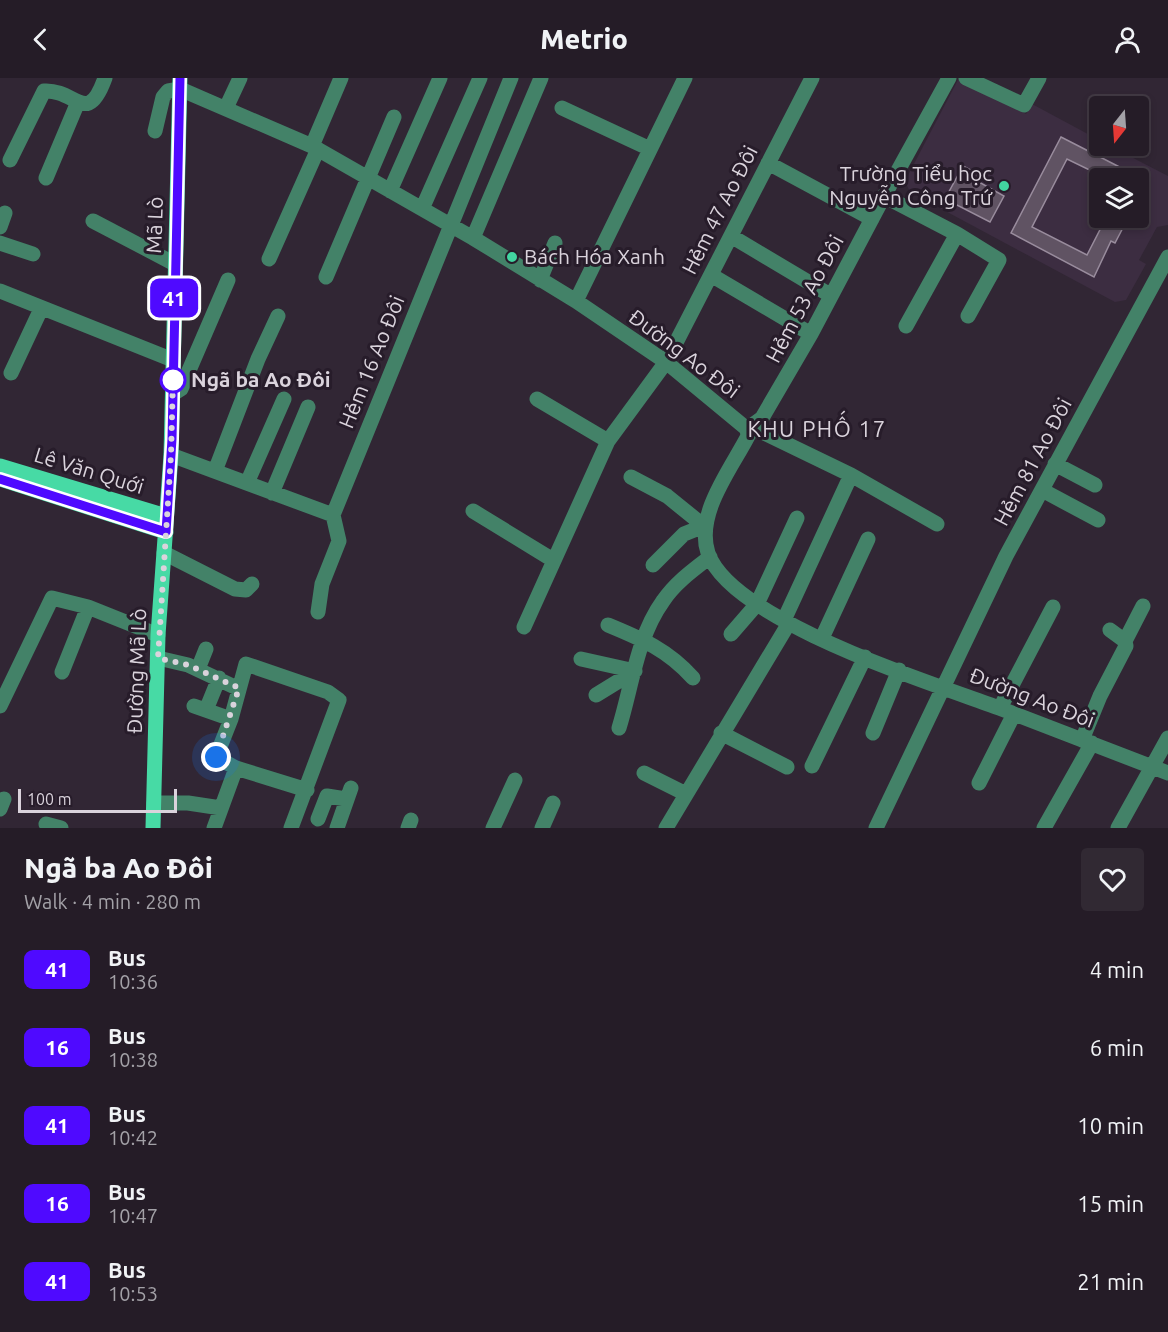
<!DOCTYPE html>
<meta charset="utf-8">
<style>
body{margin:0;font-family:Ubuntu,sans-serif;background:#312933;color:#f1f3f6;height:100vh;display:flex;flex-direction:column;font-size:22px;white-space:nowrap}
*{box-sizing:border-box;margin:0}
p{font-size:20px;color:#a3a1a7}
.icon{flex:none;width:33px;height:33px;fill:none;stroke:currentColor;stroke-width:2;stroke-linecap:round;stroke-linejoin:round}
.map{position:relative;height:750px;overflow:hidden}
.sheet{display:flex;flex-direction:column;background:#251c27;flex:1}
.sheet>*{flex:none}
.badge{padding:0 12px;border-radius:9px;font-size:21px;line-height:39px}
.needle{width:39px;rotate:197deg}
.tools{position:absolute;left:1089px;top:18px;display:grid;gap:12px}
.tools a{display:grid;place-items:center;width:60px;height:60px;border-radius:6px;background:#251c27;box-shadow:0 3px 9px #0003,0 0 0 2px #423a44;font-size:30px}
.scale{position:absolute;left:18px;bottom:15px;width:159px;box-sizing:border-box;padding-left:6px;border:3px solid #dad3dc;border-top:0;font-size:16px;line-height:21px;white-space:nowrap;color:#dad3dc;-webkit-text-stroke:4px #271c2a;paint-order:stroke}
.you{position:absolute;width:30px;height:30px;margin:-15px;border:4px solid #fff;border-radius:50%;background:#1a73e8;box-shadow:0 0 0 9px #1a73e833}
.map>.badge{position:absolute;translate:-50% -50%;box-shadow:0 0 0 3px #fff}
.round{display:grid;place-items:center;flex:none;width:63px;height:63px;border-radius:6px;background:#312933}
.head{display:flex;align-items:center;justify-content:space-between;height:102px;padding:0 24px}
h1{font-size:28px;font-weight:800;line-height:45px}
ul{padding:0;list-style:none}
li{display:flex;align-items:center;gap:18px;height:78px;padding:0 24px}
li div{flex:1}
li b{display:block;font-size:22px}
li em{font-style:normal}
li .badge{min-width:66px;font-weight:700;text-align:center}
header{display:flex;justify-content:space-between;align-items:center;height:78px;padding:0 24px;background:#251c27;font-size:27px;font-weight:800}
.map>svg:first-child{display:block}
.built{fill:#3c2d41;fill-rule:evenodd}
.building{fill:#605363;stroke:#998c9d;stroke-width:1.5}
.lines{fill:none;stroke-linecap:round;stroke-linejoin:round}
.minor{stroke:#438268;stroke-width:15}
.major{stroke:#47daa5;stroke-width:15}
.line-casing{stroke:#fff;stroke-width:14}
.line{stroke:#4f0aff;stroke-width:9}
.walk{stroke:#dad3dc;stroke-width:6;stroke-dasharray:0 10.8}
.poi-dot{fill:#42d4a0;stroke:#271c2a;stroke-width:2}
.stop-dot{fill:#fff;stroke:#4f0aff;stroke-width:3}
.labels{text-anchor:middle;stroke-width:6;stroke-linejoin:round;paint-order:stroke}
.poi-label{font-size:21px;fill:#dad3dc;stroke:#271c2a;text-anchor:end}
.street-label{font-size:21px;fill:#dad3dc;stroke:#271c2a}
.stop-label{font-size:21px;font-weight:bold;fill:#dad3dc;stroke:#271c2a;text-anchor:start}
.neighbourhood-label{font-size:22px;letter-spacing:1.5px;fill:#dad3dc;stroke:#271c2a}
</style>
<header><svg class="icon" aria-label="back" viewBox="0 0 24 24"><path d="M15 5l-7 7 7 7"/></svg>Metrio<svg class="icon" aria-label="person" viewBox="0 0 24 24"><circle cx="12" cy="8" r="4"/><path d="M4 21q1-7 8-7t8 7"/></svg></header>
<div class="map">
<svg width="1168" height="750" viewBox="0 0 1168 750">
<rect width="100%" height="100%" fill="#312634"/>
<path class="built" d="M959 0 1026 36 1032 26 1099 62 1100 68H1110L1168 98V147L1157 149 1139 182 1146 186 1126 222 1115 224 910 114 905 103ZM1100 100H1138V140H1100Z"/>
<path class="building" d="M1061 59 1141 100H1106L1067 81 1032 149 1087 177 1106 140H1122L1127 142 1115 165 1111 163 1094 199 1011 155Z
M963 88 980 97 977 103 1004 118 990 144 945 121Z"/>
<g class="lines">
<path class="minor" d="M966 0 1024 27 1039 0
M226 30 240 0
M562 30 648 70
M155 53 163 19 168 13 180 11 312 68 473 160 576 223 666 284 747 351 748 358C731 391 695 436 708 475 732 543 932 605 999 630 1055 651 1111 673 1168 695
M312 68 341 0
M10 82 44 13C76 11 87 50 105 0
M768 85 872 141
M46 100 78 24
M390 113 440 0
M884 118 949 0
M422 131 480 0
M93 143 175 186
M0 149 5 135
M731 158 830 217
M473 160 541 0
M0 165 33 176
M269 181 318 71
M711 197 811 256
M326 199 394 39
M540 202 555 165
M0 213 173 282
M576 223 685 0
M906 248 957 156
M11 295 41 231
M173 316 181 311 228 202
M537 321 608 363
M747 351 762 340 811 256 884 118 957 156 999 182 968 238
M747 351 762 354 851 397 937 446
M171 377 333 437
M1055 386 1095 407
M215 393 258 281 278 238
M631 399 667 418 704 448 684 456 653 487
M247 405 284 321
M1042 412 1098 442
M272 415 308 329
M473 433 553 482
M333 437 511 0
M164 475 235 511 246 512 252 506
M318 534 322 506 339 463 333 437
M784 542 851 397
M608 547C642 561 668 572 693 600
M524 549 608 363 666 284 812 0
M731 556 757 526 797 440
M822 560 868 461
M1125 563 1143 528
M158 580 188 587 239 611
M581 581 635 593
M198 591 206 571
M62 594 88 529
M596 617 635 593
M0 628 52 520 88 529 158 557
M194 628 231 641
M1000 630 1053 529
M206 632 219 600
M619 650C632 608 637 559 663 523 675 505 693 492 710 479
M721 655 787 689
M873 655 899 592
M1082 662 1100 618 1126 568 1125 563 1110 552
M812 688 865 579
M644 695 686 716
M979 705 1014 636
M154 725H188L221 730
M0 731 4 721
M318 741 327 718 346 721
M46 746 61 750
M214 750 236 690
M291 750 339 622 328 614 246 586 231 641 216 679 236 690 307 712
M337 750 351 710
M408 750 411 742
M493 750 515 702
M542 750 553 725
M666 750 789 545
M876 750 1006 478 1168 179
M1044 750 1092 665
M1118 750 1168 660"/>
<path class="major" d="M0 388 166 438
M0 401 166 454
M153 750 158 557 171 377 180 0"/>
</g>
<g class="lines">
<defs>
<path id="line" d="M0 401 166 454 172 361 180 0"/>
</defs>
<use href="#line" class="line-casing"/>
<use href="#line" class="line"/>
<path class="walk" d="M173 302V299L171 377 158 580 188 587 239 610 216 679"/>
</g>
<g class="poi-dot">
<circle cx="1004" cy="108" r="6"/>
<circle cx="512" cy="179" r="6"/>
</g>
<circle class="stop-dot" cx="173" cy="302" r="12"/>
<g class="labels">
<g class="poi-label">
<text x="992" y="103">Trường Tiểu học<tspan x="992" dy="24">Nguyễn Công Trứ</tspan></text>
<text x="524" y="186" text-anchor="start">Bách Hóa Xanh</text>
</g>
<g class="street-label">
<text transform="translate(720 132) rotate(-63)" y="7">Hẻm 47 Ao Đôi</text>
<text transform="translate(155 147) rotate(-88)" y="7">Mã Lò</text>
<text transform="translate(805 221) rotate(-62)" y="7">Hẻm 53 Ao Đôi</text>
<text transform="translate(684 276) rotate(37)" y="7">Đường Ao Đôi</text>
<text transform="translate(372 284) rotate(-68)" y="7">Hẻm 16 Ao Đôi</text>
<text transform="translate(1033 384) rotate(-62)" y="7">Hẻm 81 Ao Đôi</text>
<text transform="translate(89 393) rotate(17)" y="7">Lê Văn Quới</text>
<text transform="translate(137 593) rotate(-88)" y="7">Đường Mã Lò</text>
<text transform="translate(1032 620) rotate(21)" y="7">Đường Ao Đôi</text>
</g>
<g class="stop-label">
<text x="191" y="309">Ngã ba Ao Đôi</text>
</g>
<g class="neighbourhood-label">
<text x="817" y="359">KHU PHỐ 17</text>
</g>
</g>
</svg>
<div class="tools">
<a><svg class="needle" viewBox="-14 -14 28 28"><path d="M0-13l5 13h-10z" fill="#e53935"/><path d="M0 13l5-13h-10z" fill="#a3a1a7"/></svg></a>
<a><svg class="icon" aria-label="layers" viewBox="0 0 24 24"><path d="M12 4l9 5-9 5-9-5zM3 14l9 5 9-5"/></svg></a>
</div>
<div class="scale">100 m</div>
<div class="you" style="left:216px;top:679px"></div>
<b class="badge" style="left:174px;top:220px;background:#4f0aff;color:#fff">41</b>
</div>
<section class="sheet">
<div class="head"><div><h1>Ngã ba Ao Đôi</h1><p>Walk · 4 min · 280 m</p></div><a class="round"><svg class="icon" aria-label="heart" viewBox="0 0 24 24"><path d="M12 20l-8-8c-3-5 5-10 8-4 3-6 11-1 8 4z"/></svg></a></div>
<ul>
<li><span class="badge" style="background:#4f0aff;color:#fff">41</span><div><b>Bus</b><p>10:36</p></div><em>4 min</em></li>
<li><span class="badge" style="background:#4f0aff;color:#fff">16</span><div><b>Bus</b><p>10:38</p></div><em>6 min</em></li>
<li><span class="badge" style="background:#4f0aff;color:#fff">41</span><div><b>Bus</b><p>10:42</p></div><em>10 min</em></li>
<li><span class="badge" style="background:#4f0aff;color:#fff">16</span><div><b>Bus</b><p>10:47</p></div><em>15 min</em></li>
<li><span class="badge" style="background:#4f0aff;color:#fff">41</span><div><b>Bus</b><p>10:53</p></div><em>21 min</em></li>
</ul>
</section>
